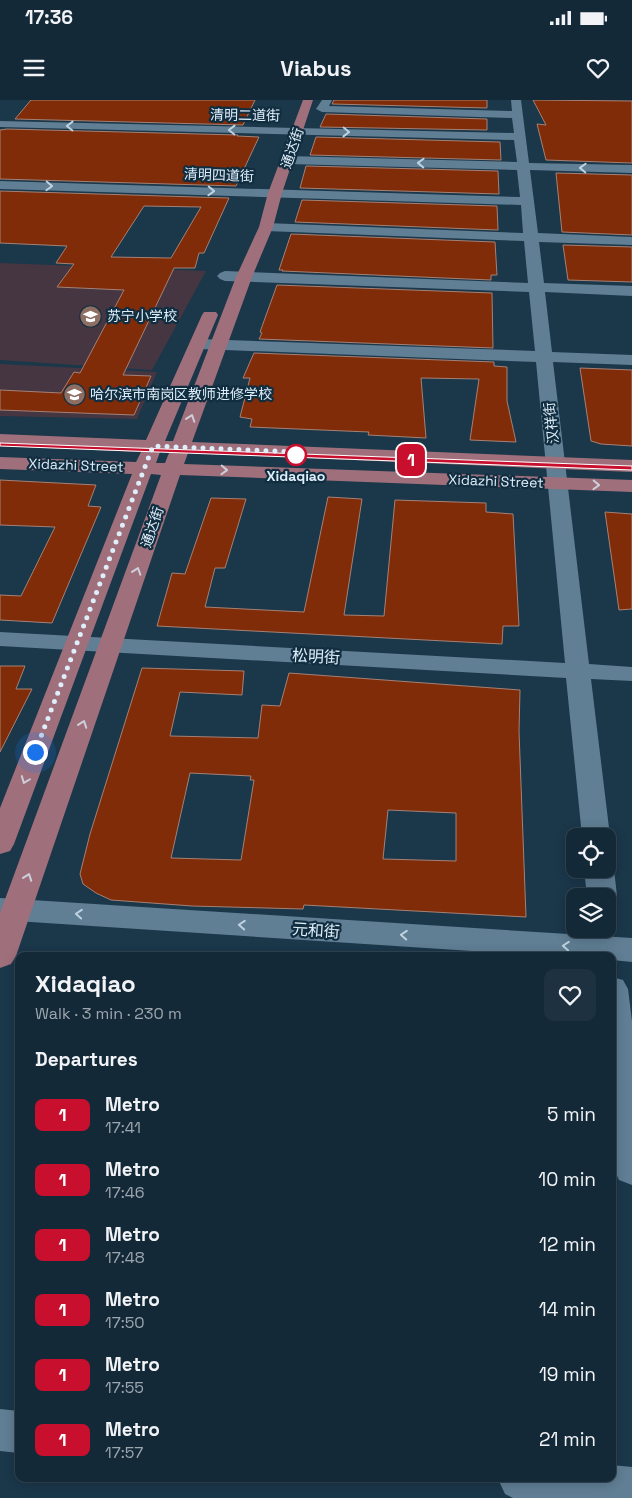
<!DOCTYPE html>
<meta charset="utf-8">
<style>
body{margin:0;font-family:"Space Grotesk","Noto Sans SC",sans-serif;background:#1d3140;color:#f1f3f6;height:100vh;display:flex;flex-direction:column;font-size:19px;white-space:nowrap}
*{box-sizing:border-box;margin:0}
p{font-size:16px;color:#9da6ae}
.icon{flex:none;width:28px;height:28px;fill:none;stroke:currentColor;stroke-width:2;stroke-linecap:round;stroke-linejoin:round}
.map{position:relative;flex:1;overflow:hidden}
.drawer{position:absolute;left:15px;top:852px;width:601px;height:530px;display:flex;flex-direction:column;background:#142938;border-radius:10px;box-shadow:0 2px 12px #0003,0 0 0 1px #334553}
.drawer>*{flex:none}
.badge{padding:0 10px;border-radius:8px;font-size:18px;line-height:32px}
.tools{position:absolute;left:566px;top:728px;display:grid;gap:10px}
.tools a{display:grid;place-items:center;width:50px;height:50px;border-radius:10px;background:#142938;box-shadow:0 2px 12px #0003,0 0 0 1px #334553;font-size:25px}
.you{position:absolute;width:25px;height:25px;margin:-12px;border:4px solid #fff;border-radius:50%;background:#1a73e8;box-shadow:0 0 0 8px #1a73e833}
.map>.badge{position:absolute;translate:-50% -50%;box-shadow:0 0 0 2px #fff}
h2{padding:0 20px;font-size:19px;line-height:45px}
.round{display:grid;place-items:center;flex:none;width:52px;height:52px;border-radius:10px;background:#1d3140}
.headline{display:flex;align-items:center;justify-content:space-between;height:85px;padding:0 20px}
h1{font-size:24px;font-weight:700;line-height:38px}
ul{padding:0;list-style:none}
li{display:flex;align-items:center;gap:15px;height:65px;padding:0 20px}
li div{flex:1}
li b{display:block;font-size:19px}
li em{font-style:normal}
li .badge{min-width:55px;font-weight:700;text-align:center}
.status{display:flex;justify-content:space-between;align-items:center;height:35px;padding:0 25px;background:#142938;direction:ltr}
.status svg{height:14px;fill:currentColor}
header{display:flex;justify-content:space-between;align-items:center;height:65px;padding:0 20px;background:#142938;font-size:22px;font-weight:700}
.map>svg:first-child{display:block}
.education{fill:#463642}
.building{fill:#812c08;stroke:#a58175;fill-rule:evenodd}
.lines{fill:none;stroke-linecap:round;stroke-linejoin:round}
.minor{fill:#607e94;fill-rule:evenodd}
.major{fill:#9f707b;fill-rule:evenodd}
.oneway{stroke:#bed2e0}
.oneway2{stroke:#ceceda}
.line{fill:#c8102e;stroke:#fff}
.walk{stroke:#deeefa;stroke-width:5;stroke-dasharray:0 9}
.stop-dot{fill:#fff;stroke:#c8102e;stroke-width:2.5}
.labels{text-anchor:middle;stroke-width:4.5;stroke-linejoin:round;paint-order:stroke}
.far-street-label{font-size:14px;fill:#deeefa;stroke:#112d40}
.far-poi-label{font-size:14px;fill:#deeefa;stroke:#112d40;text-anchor:start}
.far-stop-label{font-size:14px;font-weight:bold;fill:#deeefa;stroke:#112d40}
.street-label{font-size:16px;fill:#deeefa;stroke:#112d40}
</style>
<div class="status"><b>17:36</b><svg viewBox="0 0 49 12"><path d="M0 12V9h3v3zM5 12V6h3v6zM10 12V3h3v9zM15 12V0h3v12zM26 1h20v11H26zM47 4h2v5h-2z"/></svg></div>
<header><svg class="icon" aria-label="menu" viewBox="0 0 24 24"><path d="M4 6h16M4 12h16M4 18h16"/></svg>Viabus<svg class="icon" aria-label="heart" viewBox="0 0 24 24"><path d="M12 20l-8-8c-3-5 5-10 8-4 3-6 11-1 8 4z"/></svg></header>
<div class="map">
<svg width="632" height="1398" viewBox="0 0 632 1398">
<rect width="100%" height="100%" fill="#1b374a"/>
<path class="education" d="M0 163 206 171 152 270 0 260Z
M0 264 157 272 137 319 0 316Z"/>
<path class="building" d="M31 0H255L243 25 15 19Z
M334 0H487V8L332 4Z
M533 0 632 1V63L546 60 537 24 546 25Z
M326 14 487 19V30L320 27Z
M7 29 238 35 237 36 259 37 236 86 0 79V30Z
M316 37 500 42 501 60 310 55Z
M306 66 498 71 499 94 300 88Z
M556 73 632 75V135L562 132Z
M0 91 229 98 204 153H199L195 168H174L123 275 151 276 134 315 0 310V290L61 293 74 272 80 273 124 190 57 187 74 164 56 163 67 146 0 143ZM144 106 201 107 171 158 111 157Z
M302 100 497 106 498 130 295 122Z
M291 134 495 142 497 175H491V180L282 171 283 170H279Z
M563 145 632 147V182L568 180Z
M277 185 492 193 493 248 259 239 262 233 260 232Z
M254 253 494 262V266L507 267V301L516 342 470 340 479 279 421 278 426 338 368 335 369 332 250 327 252 319 240 317 250 278H243Z
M580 268 632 270V346L601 344 591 341Z
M0 380 96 385 88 406 101 407 52 523 0 520V495L21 496 55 427 0 425Z
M328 397 362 399 344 515 384 516 395 400 486 403V412L513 414 519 526H503L502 544 157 526 172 473 185 474 211 398 246 399 225 468H215L205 507 304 512Z
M605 412 632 414V509L619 510Z
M0 566H25L16 589H32L0 652Z
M142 568 244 571 242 595 180 592 170 636 258 638 262 605 280 606 289 573 520 590 519 631 526 817 304 805 303 809 192 806 111 800 96 793 83 784 80 774 90 734ZM190 673 251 676 250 680H254L241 760 171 758ZM388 710 456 713V761L383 759Z"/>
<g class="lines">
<path class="minor" d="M322 0H332L329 6 512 11 511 0H521L529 63 632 65V73L530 70 538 133 632 137V145L539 142 544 183 632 186V196L545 192 552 252 632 255V265L553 262 589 564 632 567V581L591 579 610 736 608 740V736H582L566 578 0 546V532L565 563 536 262 199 249 193 248 191 244 193 240 199 239 535 251 529 192 225 181 220 179 217 176 220 173 225 171 528 183 524 141 266 131 259 127 266 123 523 133 521 105 0 89V81L520 97 517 70 288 64 282 60 288 56 517 62 514 40 0 27V21L514 33 512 18 322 12 316 9Z
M608 761 614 769 617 796 613 804 608 805V796H587L584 769H608Z
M0 798 632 838V862L612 860V856H549L0 820Z
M612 877 623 880 628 889 632 921V1085L619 1080 614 1069 612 1055Z
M0 1309 19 1311V1353L0 1351Z
M612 1365 632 1367V1398H513L505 1394 498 1379H612Z"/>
<path class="major" d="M303 0H313L282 93 273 127 252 177 192 342 632 360V372L188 353 184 364 632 380V392L180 375 16 856 11 864 0 868V813L161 375 151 374 14 744 10 751 0 754V708L132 374 0 369V357L136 362 141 352 0 346V334L146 340 202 215 204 212H216L218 215 165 341H173L236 177 259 127 268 93ZM160 352 169 353 165 363H156Z"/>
</g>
<defs><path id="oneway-chevron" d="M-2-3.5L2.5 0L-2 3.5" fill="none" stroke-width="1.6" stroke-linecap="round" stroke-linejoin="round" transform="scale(1.25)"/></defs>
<g class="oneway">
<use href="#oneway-chevron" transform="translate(70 26) rotate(-179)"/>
<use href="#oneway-chevron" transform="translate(232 30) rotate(-179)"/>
<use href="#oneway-chevron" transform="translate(346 32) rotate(1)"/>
<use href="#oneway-chevron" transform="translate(421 63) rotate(-178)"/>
<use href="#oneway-chevron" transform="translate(583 68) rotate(-178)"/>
<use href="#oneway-chevron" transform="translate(49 86) rotate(2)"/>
<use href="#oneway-chevron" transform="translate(211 91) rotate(2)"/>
<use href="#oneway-chevron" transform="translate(79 814) rotate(-176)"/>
<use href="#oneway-chevron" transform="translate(242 825) rotate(-176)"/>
<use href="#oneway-chevron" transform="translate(404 835) rotate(-176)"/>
<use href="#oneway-chevron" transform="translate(566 846) rotate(-176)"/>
</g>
<g class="oneway2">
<use href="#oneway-chevron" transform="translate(191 318) rotate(-71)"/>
<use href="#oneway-chevron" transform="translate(224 370) rotate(2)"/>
<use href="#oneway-chevron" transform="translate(596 385) rotate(2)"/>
<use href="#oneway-chevron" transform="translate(137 471) rotate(-71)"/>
<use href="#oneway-chevron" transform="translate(83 624) rotate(-70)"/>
<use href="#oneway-chevron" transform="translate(25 680) rotate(111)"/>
<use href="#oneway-chevron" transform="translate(28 777) rotate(-70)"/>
</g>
<path class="line" d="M0 343 632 366V370L0 346Z"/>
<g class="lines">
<path class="walk" d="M35 652 153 346 299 352 296 355"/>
</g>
<defs>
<symbol id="school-disc" viewBox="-11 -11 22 22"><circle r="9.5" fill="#8d6e63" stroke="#112d40"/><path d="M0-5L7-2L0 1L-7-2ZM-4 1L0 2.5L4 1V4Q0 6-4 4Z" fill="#fff"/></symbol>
</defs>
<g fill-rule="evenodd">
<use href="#school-disc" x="78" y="204" width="25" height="25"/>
<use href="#school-disc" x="62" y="282" width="25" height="25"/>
</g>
<circle class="stop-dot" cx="296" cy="355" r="10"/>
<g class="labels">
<g class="far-street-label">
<text transform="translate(245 15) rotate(1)" y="5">清明二道街</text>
<text transform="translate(292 48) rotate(-71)" y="5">通达街</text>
<text transform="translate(219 75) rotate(2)" y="5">清明四道街</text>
<text transform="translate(551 323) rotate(-96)" y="5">汉祥街</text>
<text transform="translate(76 365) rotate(2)" y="5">Xidazhi Street</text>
<text transform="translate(496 381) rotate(2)" y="5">Xidazhi Street</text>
<text transform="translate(152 427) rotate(-71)" y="5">通达街</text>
</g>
<g class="far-poi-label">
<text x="107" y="221">苏宁小学校</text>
<text x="90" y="299">哈尔滨市南岗区教师进修学校</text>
</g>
<g class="far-stop-label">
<text x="296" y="381">Xidaqiao</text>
</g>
<g class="street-label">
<text transform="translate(316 556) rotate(3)" y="6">松明街</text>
<text transform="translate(316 830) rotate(4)" y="6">元和街</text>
</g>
</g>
</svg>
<div class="tools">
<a><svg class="icon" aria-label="locate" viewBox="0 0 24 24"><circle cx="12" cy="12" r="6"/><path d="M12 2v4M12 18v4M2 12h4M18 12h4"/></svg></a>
<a><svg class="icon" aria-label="layers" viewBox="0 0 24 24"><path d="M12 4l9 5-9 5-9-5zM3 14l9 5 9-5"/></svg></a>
</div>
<div class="you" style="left:35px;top:652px"></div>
<b class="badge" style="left:411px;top:360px;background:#c8102e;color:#fff">1</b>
<section class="drawer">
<div class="headline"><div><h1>Xidaqiao</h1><p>Walk · 3 min · 230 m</p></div><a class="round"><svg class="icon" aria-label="heart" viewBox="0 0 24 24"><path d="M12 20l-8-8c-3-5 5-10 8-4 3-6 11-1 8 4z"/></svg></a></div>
<h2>Departures</h2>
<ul>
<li><span class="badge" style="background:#c8102e;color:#fff">1</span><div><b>Metro</b><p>17:41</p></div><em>5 min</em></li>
<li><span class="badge" style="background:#c8102e;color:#fff">1</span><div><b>Metro</b><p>17:46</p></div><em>10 min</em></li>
<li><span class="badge" style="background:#c8102e;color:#fff">1</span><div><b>Metro</b><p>17:48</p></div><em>12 min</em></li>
<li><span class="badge" style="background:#c8102e;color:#fff">1</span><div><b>Metro</b><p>17:50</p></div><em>14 min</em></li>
<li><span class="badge" style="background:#c8102e;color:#fff">1</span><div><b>Metro</b><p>17:55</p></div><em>19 min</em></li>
<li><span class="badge" style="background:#c8102e;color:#fff">1</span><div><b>Metro</b><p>17:57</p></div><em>21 min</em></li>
</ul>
</section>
</div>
